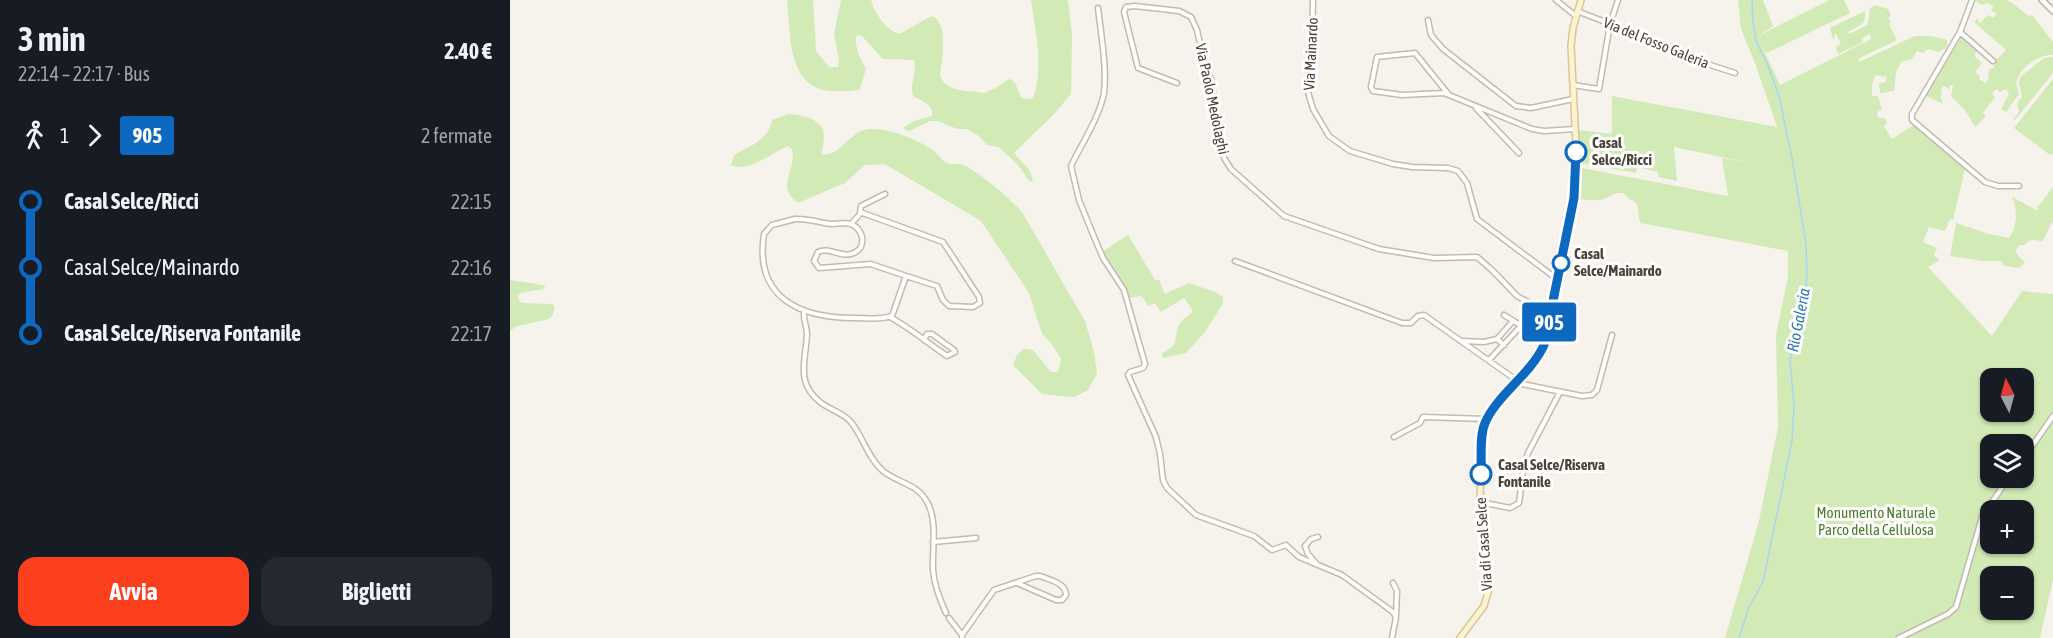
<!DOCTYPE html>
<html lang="it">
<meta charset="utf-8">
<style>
body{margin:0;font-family:"Asap Condensed",sans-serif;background:#242831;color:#f1f3f6;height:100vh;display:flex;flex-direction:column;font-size:22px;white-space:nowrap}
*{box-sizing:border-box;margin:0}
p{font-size:20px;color:#9ea1a6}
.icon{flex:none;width:33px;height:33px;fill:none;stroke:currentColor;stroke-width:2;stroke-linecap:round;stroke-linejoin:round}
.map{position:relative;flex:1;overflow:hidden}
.side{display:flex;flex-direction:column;background:#171b24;width:510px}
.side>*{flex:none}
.badge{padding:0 12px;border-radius:4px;font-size:21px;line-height:39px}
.needle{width:39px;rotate:354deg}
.controls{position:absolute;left:1470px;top:368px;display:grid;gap:12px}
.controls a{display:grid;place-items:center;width:54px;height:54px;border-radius:12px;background:#171b24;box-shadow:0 2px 4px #0004;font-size:30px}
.map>.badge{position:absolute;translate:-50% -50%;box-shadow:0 0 0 3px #fff}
.legs{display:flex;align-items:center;gap:9px;height:66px;padding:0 18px;font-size:20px}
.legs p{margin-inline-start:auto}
.overview{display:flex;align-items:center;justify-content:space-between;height:102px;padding:0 18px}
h1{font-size:33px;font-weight:700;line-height:45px}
.cta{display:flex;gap:12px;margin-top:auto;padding:12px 18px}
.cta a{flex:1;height:69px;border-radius:18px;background:#fc3f1d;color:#fff;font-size:24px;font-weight:700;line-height:69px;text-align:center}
.cta a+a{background:#242831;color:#f1f3f6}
ul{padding:0 18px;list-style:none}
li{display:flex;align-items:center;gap:21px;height:66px;font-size:22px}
li i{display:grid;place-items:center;width:9px;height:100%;margin:0 8px;background:currentColor}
li i::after{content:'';width:15px;height:15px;margin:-8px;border:4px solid;border-radius:50%;background:#171b24}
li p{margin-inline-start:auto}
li:first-child i{background:linear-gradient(#0000 50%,currentColor 0)}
li:last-child i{background:linear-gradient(currentColor 50%,#0000 0)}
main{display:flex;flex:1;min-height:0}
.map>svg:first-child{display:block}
.green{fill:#d2eab5;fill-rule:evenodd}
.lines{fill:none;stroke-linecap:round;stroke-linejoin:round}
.stream{stroke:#a9d4f2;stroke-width:1.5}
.minor-casing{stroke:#c2bbae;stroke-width:7}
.tertiary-casing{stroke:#c2bbae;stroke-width:8}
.secondary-casing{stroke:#d6c79b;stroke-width:8}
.minor{stroke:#fff;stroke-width:4}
.tertiary{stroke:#fff;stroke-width:4.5}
.secondary{stroke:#fff3cd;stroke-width:5}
.line-1-casing{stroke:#fff;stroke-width:14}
.line-1{stroke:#0c69bf;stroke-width:9}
.stop-1-dot{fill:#fff;stroke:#0c69bf;stroke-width:3}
.labels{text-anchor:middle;stroke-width:6;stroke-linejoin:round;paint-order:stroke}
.street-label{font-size:15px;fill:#4b4439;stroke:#fff}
.stop-label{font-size:15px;font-weight:bold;fill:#4b4439;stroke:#fff;text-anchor:start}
.park-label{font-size:15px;fill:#4a7f2a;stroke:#fff}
.water-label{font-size:16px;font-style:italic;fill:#2e7ab2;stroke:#fff}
</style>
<main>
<section class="side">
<div class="overview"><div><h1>3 min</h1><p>22:14 – 22:17 · Bus</p></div><b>2.40 €</b></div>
<div class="legs"><svg class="icon" aria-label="walk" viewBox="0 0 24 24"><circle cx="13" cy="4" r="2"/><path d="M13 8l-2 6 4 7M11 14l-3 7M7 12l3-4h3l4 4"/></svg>1<svg class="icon" aria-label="forward" viewBox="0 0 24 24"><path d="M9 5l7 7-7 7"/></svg><b class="badge" style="background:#0c69bf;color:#fff">905</b><p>2 fermate</p></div>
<ul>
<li><i style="color:#0c69bf"></i><b>Casal Selce/Ricci</b><p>22:15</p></li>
<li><i style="color:#0c69bf"></i><span>Casal Selce/Mainardo</span><p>22:16</p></li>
<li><i style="color:#0c69bf"></i><b>Casal Selce/Riserva Fontanile</b><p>22:17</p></li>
</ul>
<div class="cta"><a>Avvia</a><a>Biglietti</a></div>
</section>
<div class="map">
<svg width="1543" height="638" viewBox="0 0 1543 638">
<rect width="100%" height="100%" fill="#f6f3ec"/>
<path class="green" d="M277 0H303L306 51 319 67H328L329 61 324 34 331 0H361C365 14 375 29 389 34L422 16C439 23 432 60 430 76 437 93 458 90 474 93 479 90 485 89 489 86 493 83 495 81 500 79 508 83 507 92 512 98L521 99 524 96C533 64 526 32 521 0H558L562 33 561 94 544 114 504 153 520 171 523 181 520 182 508 165 489 147 477 145 469 136 457 129H447L428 121H420L399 131 395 130 394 127 404 121 422 116C425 105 411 101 403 96 399 83 408 71 404 60L373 59 351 35 346 36C345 49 350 58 356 69L350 89C342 92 331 91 322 91 276 89 281 32 277 0Z
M1228 0H1253L1263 26 1248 36 1319 0H1334L1340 13 1259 52 1256 53 1251 44 1270 85 1361 39 1360 34 1352 38 1353 42 1328 54 1326 47 1331 44 1326 34 1324 35 1325 38 1323 39 1320 28 1355 11C1358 24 1347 27 1338 32L1339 34 1357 25 1360 13H1359L1360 8 1366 5 1378 9 1381 15 1378 18 1381 22 1379 24 1387 40 1352 57 1348 60 1349 62 1405 36H1421L1437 40V47L1429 52 1418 49 1413 53 1407 51 1402 59 1391 62 1386 72 1384 91 1370 93 1369 83 1375 82 1377 77 1365 75 1362 85V96H1368L1372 110 1368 111 1367 115 1369 118H1375L1377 124 1364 131 1374 126 1382 139 1405 124 1455 169 1443 220 1440 219 1435 231 1419 227 1413 242 1427 248 1424 255 1430 260 1418 267 1482 336 1512 291 1543 294V579L1530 638H1215L1249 521 1268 427 1266 335 1278 276V251L1131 223C1126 214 1132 202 1119 199 1111 185 1100 199 1089 200 1082 201 1075 199 1068 199L1070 185 1075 186 1070 184V169L1072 168 1218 196 1212 158 1245 164 1164 147 1167 181 1148 177V172L1127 167 1126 173 1071 163 1068 130 1102 134V96L1267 127 1245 63 1231 29ZM1480 378H1514V411H1480ZM1480 444H1514V477H1480ZM1480 510H1514V543H1480ZM1480 576H1514V609H1480Z
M1465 0H1498L1519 16 1522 15 1543 42V55C1529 54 1512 66 1507 80 1505 84 1508 89 1509 94L1496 112 1491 109 1499 94 1496 89 1490 92 1486 89 1482 94 1485 97 1473 113 1476 116 1465 127 1454 109 1441 96 1443 85H1440L1439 91 1437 87 1432 86 1431 98 1433 104 1416 96 1452 36 1466 49 1465 57 1472 63 1465 72 1470 76 1469 79 1475 83 1478 80 1479 69 1484 68V62L1496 50 1464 22 1468 18 1469 24 1478 15 1484 18 1486 14 1481 10 1484 6 1477 3 1471 5Z
M1543 57V73L1505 120 1503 119 1509 112 1507 104 1512 97 1509 82 1510 77 1534 58Z
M1543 79V154L1540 155 1504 128Z
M278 114C291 115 313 118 314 135 314 142 312 149 312 155 333 154 337 135 354 130 373 125 408 140 423 150 428 154 432 161 437 163 441 165 446 163 450 164 467 169 500 199 512 212L575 321 584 352 587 374 578 390 565 397 550 396 532 394 503 365 507 355 514 349 523 350 541 372H548L551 359 541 343 532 334 519 293 471 221 375 164 355 165 335 183 288 203C264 186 288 169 282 149L278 146C261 153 239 173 221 165L224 155C240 146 259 140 262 120Z
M1543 187V221L1532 242C1526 239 1518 239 1515 245H1510L1505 251 1512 260 1515 261C1511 272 1503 266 1494 266L1491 261H1473L1440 256 1446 223 1479 234 1499 238C1507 227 1508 210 1502 197L1528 211 1527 208Z
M618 235 645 280H649L655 294 679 283 705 292 713 297V303L695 332 676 353 653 358 652 353C672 343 662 341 669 325 672 319 679 316 683 311L674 298 651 312 645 303 638 306 632 296 618 298 611 280 592 252Z
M0 280 34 285 35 287 33 289 10 293 8 295 9 301 12 303 41 304 44 305C45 311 44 315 39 319L7 326 0 331Z"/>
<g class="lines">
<path class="stream" d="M1229 638 1239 607 1253 582 1282 441 1284 404 1280 361 1286 322 1296 288 1297 273 1296 244 1282 158 1269 96 1257 63 1246 41 1243 22 1242 0"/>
<defs>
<path id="minor" d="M803 0 802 43 798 92 803 109 819 136 840 151 883 164 902 167 938 168 948 171 957 183 967 219 1047 279
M1046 0 1066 16
M1462 0 1450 32 1483 61
M588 8C591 34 597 67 594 93 590 116 571 145 561 166L569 200 582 232 593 258 614 290 635 364 633 368 620 372 618 375 646 437 650 454 653 480 657 488 686 515 744 536 762 550 776 545 789 557 832 575 883 612 886 617 882 638
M1067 11 1168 50 1182 59 1225 73
M918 20 921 35 933 49 1006 106 1021 108 1063 99
M1450 32 1402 114V120L1475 182 1488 186H1509
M667 83 628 68 614 12 616 7 625 6 669 11 681 17 687 30 693 57 701 79 710 142 714 158 721 169 774 216 869 249 924 258 967 257 983 271 1007 296 1040 314
M1063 85 1089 89 1100 24 1108 0
M939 95 905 53 867 57 861 87 863 91 892 95 934 93 1022 129 1034 131 1065 129
M966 108 1009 153
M375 194 351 206 350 212 433 242 469 297 470 303 463 307 439 306 433 300 427 286 396 276
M285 219C298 218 310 223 322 224 328 224 335 222 341 224 347 226 354 235 352 242 352 247 348 251 344 253 331 259 320 246 308 252L304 261 309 268 361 264 396 276 382 316C371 320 356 318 344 318 290 318 244 298 254 234L262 225Z
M341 224 351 213
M725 261 892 323H901L908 316 914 315 1012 384 1072 396 1082 395 1087 390 1102 335
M294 312C293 320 297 326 297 334 296 360 285 382 310 402 320 410 332 412 341 422 353 437 358 458 373 471 388 483 408 484 417 502 428 521 422 549 423 570 424 585 430 600 436 613
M380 317C400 328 418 343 437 356L445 352 444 350 422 334H417L414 340
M987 339 1003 321
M953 341 974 342 987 339 994 345
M979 360 1010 327V325L994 315
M884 437 910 423 913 417 977 419
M1514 458 1543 416
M970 502 1000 508 1009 503 1014 464 1018 453 1050 392
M423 542 466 538
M806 563 798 554 795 546 801 539 808 537
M883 583 887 591 886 616
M439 618 452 635
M452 638V635L484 590 526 576H530C540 580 556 583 556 595L552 600H546L507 583
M1389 638 1438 614 1446 607 1472 517 1499 477"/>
<path id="tertiary" d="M1532 0 1543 11"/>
<path id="secondary" d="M950 638 974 606 979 589 970 497 973 427 981 412 1023 363 1034 345 1066 189 1067 164 1061 46 1063 28 1071 0"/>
</defs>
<use href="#minor" class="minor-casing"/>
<use href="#tertiary" class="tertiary-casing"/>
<use href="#secondary" class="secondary-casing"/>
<use href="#minor" class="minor"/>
<use href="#tertiary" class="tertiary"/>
<use href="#secondary" class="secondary"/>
</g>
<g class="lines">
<defs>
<path id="line-1" d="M971 474C972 458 969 437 975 423 986 396 1021 374 1034 345L1064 198 1066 152"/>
</defs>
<use href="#line-1" class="line-1-casing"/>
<use href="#line-1" class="line-1"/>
</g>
<g class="stop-1-dot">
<circle cx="1066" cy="152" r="10"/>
<circle cx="1051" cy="263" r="8"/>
<circle cx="971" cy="474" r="10"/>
</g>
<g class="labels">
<g class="street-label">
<text transform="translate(1146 43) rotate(22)" y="5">Via del Fosso Galeria</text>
<text transform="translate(801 54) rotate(-87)" y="5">Via Mainardo</text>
<text transform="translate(702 99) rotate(78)" y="5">Via Paolo Medolaghi</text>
<text transform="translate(974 544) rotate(-94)" y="5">Via di Casal Selce</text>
</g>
<g class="stop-label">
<text x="1082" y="148">Casal<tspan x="1082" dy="17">Selce/Ricci</tspan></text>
<text x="1064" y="259">Casal<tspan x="1064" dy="17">Selce/Mainardo</tspan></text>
<text x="988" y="470">Casal Selce/Riserva<tspan x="988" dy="17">Fontanile</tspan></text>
</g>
<g class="park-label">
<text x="1366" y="518">Monumento Naturale<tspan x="1366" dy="17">Parco della Cellulosa</tspan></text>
</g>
<g class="water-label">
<text transform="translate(1288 320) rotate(-79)" y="6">Rio Galeria</text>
</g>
</g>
</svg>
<div class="controls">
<a><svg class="needle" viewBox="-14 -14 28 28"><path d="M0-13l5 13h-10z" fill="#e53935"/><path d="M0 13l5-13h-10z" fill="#9ea1a6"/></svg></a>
<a><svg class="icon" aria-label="layers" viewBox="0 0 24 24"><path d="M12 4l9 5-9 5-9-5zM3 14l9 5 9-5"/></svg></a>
<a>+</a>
<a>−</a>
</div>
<b class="badge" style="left:1039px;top:322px;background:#0c69bf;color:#fff">905</b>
</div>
</main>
